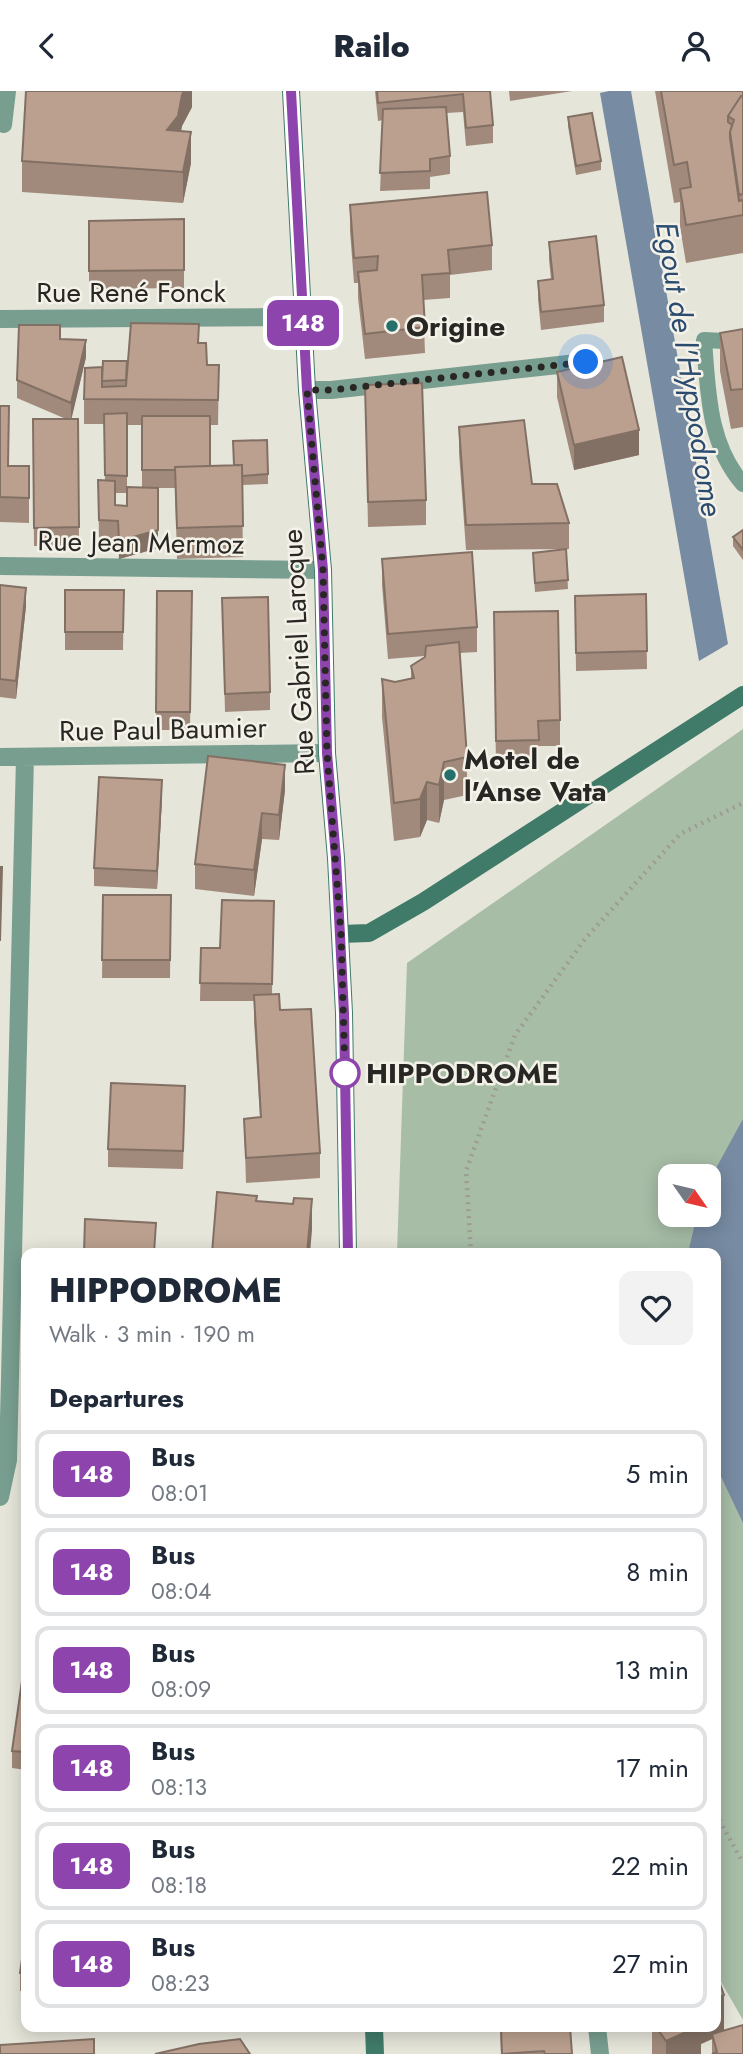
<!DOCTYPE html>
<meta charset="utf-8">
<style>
body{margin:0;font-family:Jost,sans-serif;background:#f2f2f3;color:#1f2937;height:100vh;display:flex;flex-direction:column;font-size:26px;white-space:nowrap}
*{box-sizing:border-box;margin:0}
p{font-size:23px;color:#747a83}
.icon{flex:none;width:38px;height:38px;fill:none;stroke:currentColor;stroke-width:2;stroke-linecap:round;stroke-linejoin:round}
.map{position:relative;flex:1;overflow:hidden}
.details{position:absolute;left:21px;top:1157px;width:700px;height:784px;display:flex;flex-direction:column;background:#fff;border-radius:14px;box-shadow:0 4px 18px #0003}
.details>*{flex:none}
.badge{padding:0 14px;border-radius:10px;font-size:24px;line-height:46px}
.needle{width:46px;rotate:124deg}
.fabs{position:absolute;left:658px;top:1073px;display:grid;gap:14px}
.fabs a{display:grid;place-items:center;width:63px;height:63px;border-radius:14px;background:#fff;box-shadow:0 4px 18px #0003;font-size:35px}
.you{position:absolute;width:35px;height:35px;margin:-18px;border:5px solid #fff;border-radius:50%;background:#1a73e8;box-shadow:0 0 0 10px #1a73e833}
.map>.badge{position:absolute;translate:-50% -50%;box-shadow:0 0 0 4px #fff}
h2{padding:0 28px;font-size:26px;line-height:63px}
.round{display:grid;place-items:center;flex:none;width:74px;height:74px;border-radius:14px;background:#f2f2f3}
.overview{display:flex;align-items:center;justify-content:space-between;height:119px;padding:0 28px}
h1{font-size:33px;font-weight:800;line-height:52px}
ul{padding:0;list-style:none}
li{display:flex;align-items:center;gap:21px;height:88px;margin:0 14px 10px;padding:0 14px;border:4px solid #e0e1e3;border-radius:14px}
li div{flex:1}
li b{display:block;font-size:26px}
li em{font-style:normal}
li .badge{min-width:77px;font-weight:700;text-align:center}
header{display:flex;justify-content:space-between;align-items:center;height:91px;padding:0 28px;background:#fff;font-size:32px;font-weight:800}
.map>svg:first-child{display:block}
.green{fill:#a7bda6;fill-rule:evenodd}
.water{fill:#778ba2}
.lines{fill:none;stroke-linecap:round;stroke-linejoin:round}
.path{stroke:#9d9c94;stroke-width:4.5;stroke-dasharray:2 5;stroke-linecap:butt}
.lane{stroke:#789e90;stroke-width:16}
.street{stroke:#789e90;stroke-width:18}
.secondary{stroke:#407b69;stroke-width:18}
.wall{fill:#a18a7b;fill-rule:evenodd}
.shaded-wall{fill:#837064}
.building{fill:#bba08f;stroke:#837064;stroke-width:2}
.line-casing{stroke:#fff;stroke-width:16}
.line{stroke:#8e44ad;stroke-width:10}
.walk{stroke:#282724;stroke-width:7;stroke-dasharray:0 12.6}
.poi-dot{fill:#26706b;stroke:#f4f2e8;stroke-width:2.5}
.stop-dot{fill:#fff;stroke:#8e44ad;stroke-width:3.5}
.labels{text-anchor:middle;stroke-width:5;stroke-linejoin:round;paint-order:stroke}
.street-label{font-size:28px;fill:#282724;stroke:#f4f2e8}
.poi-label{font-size:28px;font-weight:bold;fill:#282724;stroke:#f4f2e8;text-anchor:start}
.stop-label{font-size:28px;font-weight:bold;fill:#282724;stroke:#f4f2e8;text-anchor:start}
.water-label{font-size:30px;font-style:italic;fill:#2b4c6f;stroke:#f4f2e8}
</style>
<header><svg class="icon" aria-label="back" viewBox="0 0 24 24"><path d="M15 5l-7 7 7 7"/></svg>Railo<svg class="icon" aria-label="person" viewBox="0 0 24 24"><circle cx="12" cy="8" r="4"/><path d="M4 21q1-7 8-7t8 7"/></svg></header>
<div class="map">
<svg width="743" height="1963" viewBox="0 0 743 1963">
<rect width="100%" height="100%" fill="#e6e5da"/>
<path class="green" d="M743 638V1929L716 1882V1162H397L407 872ZM670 1085H709V1124H670Z"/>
<path class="water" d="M609 0H631L728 553 699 570 600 2Z
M743 1028V1432L716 1375V1162H688L697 1124H709V1090Z"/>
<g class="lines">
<path class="path" d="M471 1162 466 1080 515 944 585 848 680 743 743 712
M716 1723 743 1772"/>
<path class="lane" d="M4 34 8 0
M743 251 704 249C708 299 708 353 743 393"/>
<path class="street" d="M0 228 276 226 303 229
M307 299H331L586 271
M0 475 323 479
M0 666 327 662
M0 1406 8 1369 25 666
M597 1936 600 1963"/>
<path class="secondary" d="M291 0 307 299 323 479 327 662 336 767 344 922 348 1162
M341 843 369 842 423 811 743 604
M374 1936 375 1963"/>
</g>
<path class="wall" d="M192 0V16L182 35 181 40 191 72 183 112 22 101V70Z
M375 0H490L493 34V52L466 55 463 21 446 22 450 65V83L430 86V98L380 100 383 29 378 30Z
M509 0H572L510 10Z
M655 0H743V162L686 172 680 136V111L674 112Z
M568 26 601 70V79L576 84 568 35Z
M350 114 492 154V179L450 184V207L423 209 425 262 365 268 358 207V192H354L350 140Z
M184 128V197L89 198V130Z
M549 151 604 214V231L541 239 538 208V190L551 188 549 169Z
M743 238V336L731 338 720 280V242Z
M60 248 86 266 71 328H78L79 454 34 455 33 328H66L17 307V289Z
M199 252 207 274H219L218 334H210V375L268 383V393L242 394 243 466 177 468 175 397H153L158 457 119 468 118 448 99 447 98 389 105 390 104 333H84V308L102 276ZM127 334H142V397L127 415 115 414V402H127Z
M557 281 639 364 574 379 557 306Z
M365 294 426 409V434L368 436Z
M0 315 9 341 8 375H29V432L0 431Z
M459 336 569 432V458L466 459 459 362Z
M743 439V469L733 455V446Z
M566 458 568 498 535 501 533 471Z
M382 468 477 536V561L459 562 467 666V704L444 709 439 732 427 729 420 746 394 750 382 626V588L395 591 411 588V575L425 565 388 568 382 494Z
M0 494 26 515 16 608 0 606Z
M65 499H124L123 559H65Z
M157 500H192L190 639H156Z
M646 503 647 578 576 580 575 505Z
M222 507 270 601V619L225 621Z
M494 547 560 629V655H539V674L496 675Z
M285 699 279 749 262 748 254 805 195 798V773Z
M162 707 157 798 94 795V777Z
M103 804H171L170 887H102Z
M274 810 272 903 280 919 320 1062V1087L246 1092 244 1028 260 1026 254 930V910H200L201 857H220Z
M185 1012 183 1078 108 1076V1058Z
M26 1591V1679L12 1677V1660Z
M26 1841V1901L20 1900V1882Z
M500 1936H570L572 1963H501Z
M652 1936H716L724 1940 743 1963H712V1948L701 1953V1963H652Z"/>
<path class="shaded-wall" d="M184 0H192V16L182 35 178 55 167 39Z
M191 41V72L183 112V81Z
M86 249V266L71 330V312Z
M639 339V364L574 379V354Z
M158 439V457L119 468V450Z
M26 497V515L16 608V590Z
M444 671V709L439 732V694Z
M285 674V699L279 749V724Z
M162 689V707L157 798V780Z
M427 691V729L420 746V708Z
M262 722V748L254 805V779Z
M312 1108V1139L310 1162H307Z
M724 1904V1942L712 1943V1948L701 1953V1963H666V1950L695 1936H716V1908Z"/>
<path class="building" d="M26 0H184L182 4 178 25 167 39 191 41 183 81 22 70Z
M377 0H490L493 34 466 37 463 3 378 12Z
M661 0H743V6L741 5 728 25V31L732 34 730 41V47L739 110 743 109V124L686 134 680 98 691 96 687 71 674 74Z
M741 5 743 6V103L739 104 730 41 734 29 728 25Z
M446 16 450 65 430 68V80L380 82 383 18Z
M592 22 601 70 576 75 568 26Z
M487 101 492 154 448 159 450 182 422 184 425 236 365 243 358 181 377 179 378 165 354 167 350 114Z
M184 128V179L89 180V130Z
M596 145 604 214 541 221 538 190 553 188 549 151Z
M131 232 199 233 198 252H206L207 274H219L218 309 84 308 85 277 102 276V296L126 295Z
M19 234H60V248L86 249 71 312 17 289Z
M743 238V298L731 299 720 242Z
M622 266 639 339 574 354 557 281Z
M103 270H127L126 289 102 290Z
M422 292 426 409 368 411 365 294Z
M0 315H9L8 375H29V407L0 406Z
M127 322V385L105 384 104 323Z
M142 325H210V375L175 376V379H142Z
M33 328H78L79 436 34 437Z
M524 329 532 393H557L569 432 466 434 459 336Z
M267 349 268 383 242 385V374H234L233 350Z
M242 374 243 435 177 437 175 376Z
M98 389 115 390V414L127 415V396L158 397V439L119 450 118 430 99 429Z
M743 439V459L733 446Z
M566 458 568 489 535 492 533 462Z
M472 461 477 536 388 543 382 468Z
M0 494 26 497 16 590 0 588Z
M65 499H124L123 541H65Z
M157 500H192L190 621H156Z
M646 503 647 560 576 562 575 505Z
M268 506 270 601 225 603 222 507Z
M558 520 560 629 538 630 539 649 496 650 494 521Z
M459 551 467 666 444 671 439 694 427 691 420 708 394 712 382 588 395 591 414 587 411 575 425 566 426 555Z
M208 665 285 674 279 724 262 722 254 779 195 773Z
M99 686 162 689 157 780 94 777Z
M0 776H2L0 850Z
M103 804H171L170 869H102Z
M222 809 274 810 272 893 200 892 201 857H220Z
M279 903 280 919 311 918 320 1062 246 1067 244 1028 261 1026 254 904Z
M111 992 185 995 183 1060 108 1058Z
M217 1101 257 1105 256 1110 293 1113 294 1107 312 1108 307 1162H212Z
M85 1128 156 1132 154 1162H84Z
M22 1590 26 1591V1661L12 1660Z
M26 1841V1883L20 1882Z
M716 1882 724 1904 716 1908Z
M743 1934V1963H712L717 1961 712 1943Z
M501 1936H570L572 1963H545L544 1960 502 1963Z
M656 1936H697L666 1950Z
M94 1948V1963H0V1954Z
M240 1948 250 1963H155L199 1953Z"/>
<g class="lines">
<defs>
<path id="line" d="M291 0 307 299 323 479 327 662 336 767 344 922 348 1162"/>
</defs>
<use href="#line" class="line-casing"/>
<use href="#line" class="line"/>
<path class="walk" d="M345 982 341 843 327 662 323 479 307 299H331L586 271"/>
</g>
<g class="poi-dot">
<circle cx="392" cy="235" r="7"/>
<circle cx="450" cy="684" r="7"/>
</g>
<circle class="stop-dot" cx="345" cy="982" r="14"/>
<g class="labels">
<g class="street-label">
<text x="131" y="211">Rue René Fonck</text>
<text transform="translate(141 451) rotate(1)" y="10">Rue Jean Mermoz</text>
<text transform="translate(298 561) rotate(-93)" y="10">Rue Gabriel Laroque</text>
<text transform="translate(163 638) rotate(-1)" y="10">Rue Paul Baumier</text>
</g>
<g class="poi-label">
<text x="406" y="245">Origine</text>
<text x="464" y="678">Motel de<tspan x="464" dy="32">l'Anse Vata</tspan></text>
</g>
<g class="stop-label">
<text x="366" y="992">HIPPODROME</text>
</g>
<g class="water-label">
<text transform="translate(689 278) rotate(81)" y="10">Egout de l'Hyppodrome</text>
</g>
</g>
</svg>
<div class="fabs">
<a><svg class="needle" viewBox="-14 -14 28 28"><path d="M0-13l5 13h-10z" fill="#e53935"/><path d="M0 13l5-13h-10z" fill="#747a83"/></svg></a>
</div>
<div class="you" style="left:586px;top:271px"></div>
<b class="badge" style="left:303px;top:232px;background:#8e44ad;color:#fff">148</b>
<section class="details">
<div class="overview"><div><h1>HIPPODROME</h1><p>Walk · 3 min · 190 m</p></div><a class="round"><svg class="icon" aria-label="heart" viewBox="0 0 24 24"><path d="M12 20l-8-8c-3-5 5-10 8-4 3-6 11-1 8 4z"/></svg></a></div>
<h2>Departures</h2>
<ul>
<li><span class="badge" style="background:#8e44ad;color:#fff">148</span><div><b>Bus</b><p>08:01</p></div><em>5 min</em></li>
<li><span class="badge" style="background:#8e44ad;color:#fff">148</span><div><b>Bus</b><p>08:04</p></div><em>8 min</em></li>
<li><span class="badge" style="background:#8e44ad;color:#fff">148</span><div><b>Bus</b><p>08:09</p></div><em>13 min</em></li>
<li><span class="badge" style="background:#8e44ad;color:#fff">148</span><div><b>Bus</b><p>08:13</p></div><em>17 min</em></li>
<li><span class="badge" style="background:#8e44ad;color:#fff">148</span><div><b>Bus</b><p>08:18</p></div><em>22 min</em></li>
<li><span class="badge" style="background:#8e44ad;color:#fff">148</span><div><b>Bus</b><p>08:23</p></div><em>27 min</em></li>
</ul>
</section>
</div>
